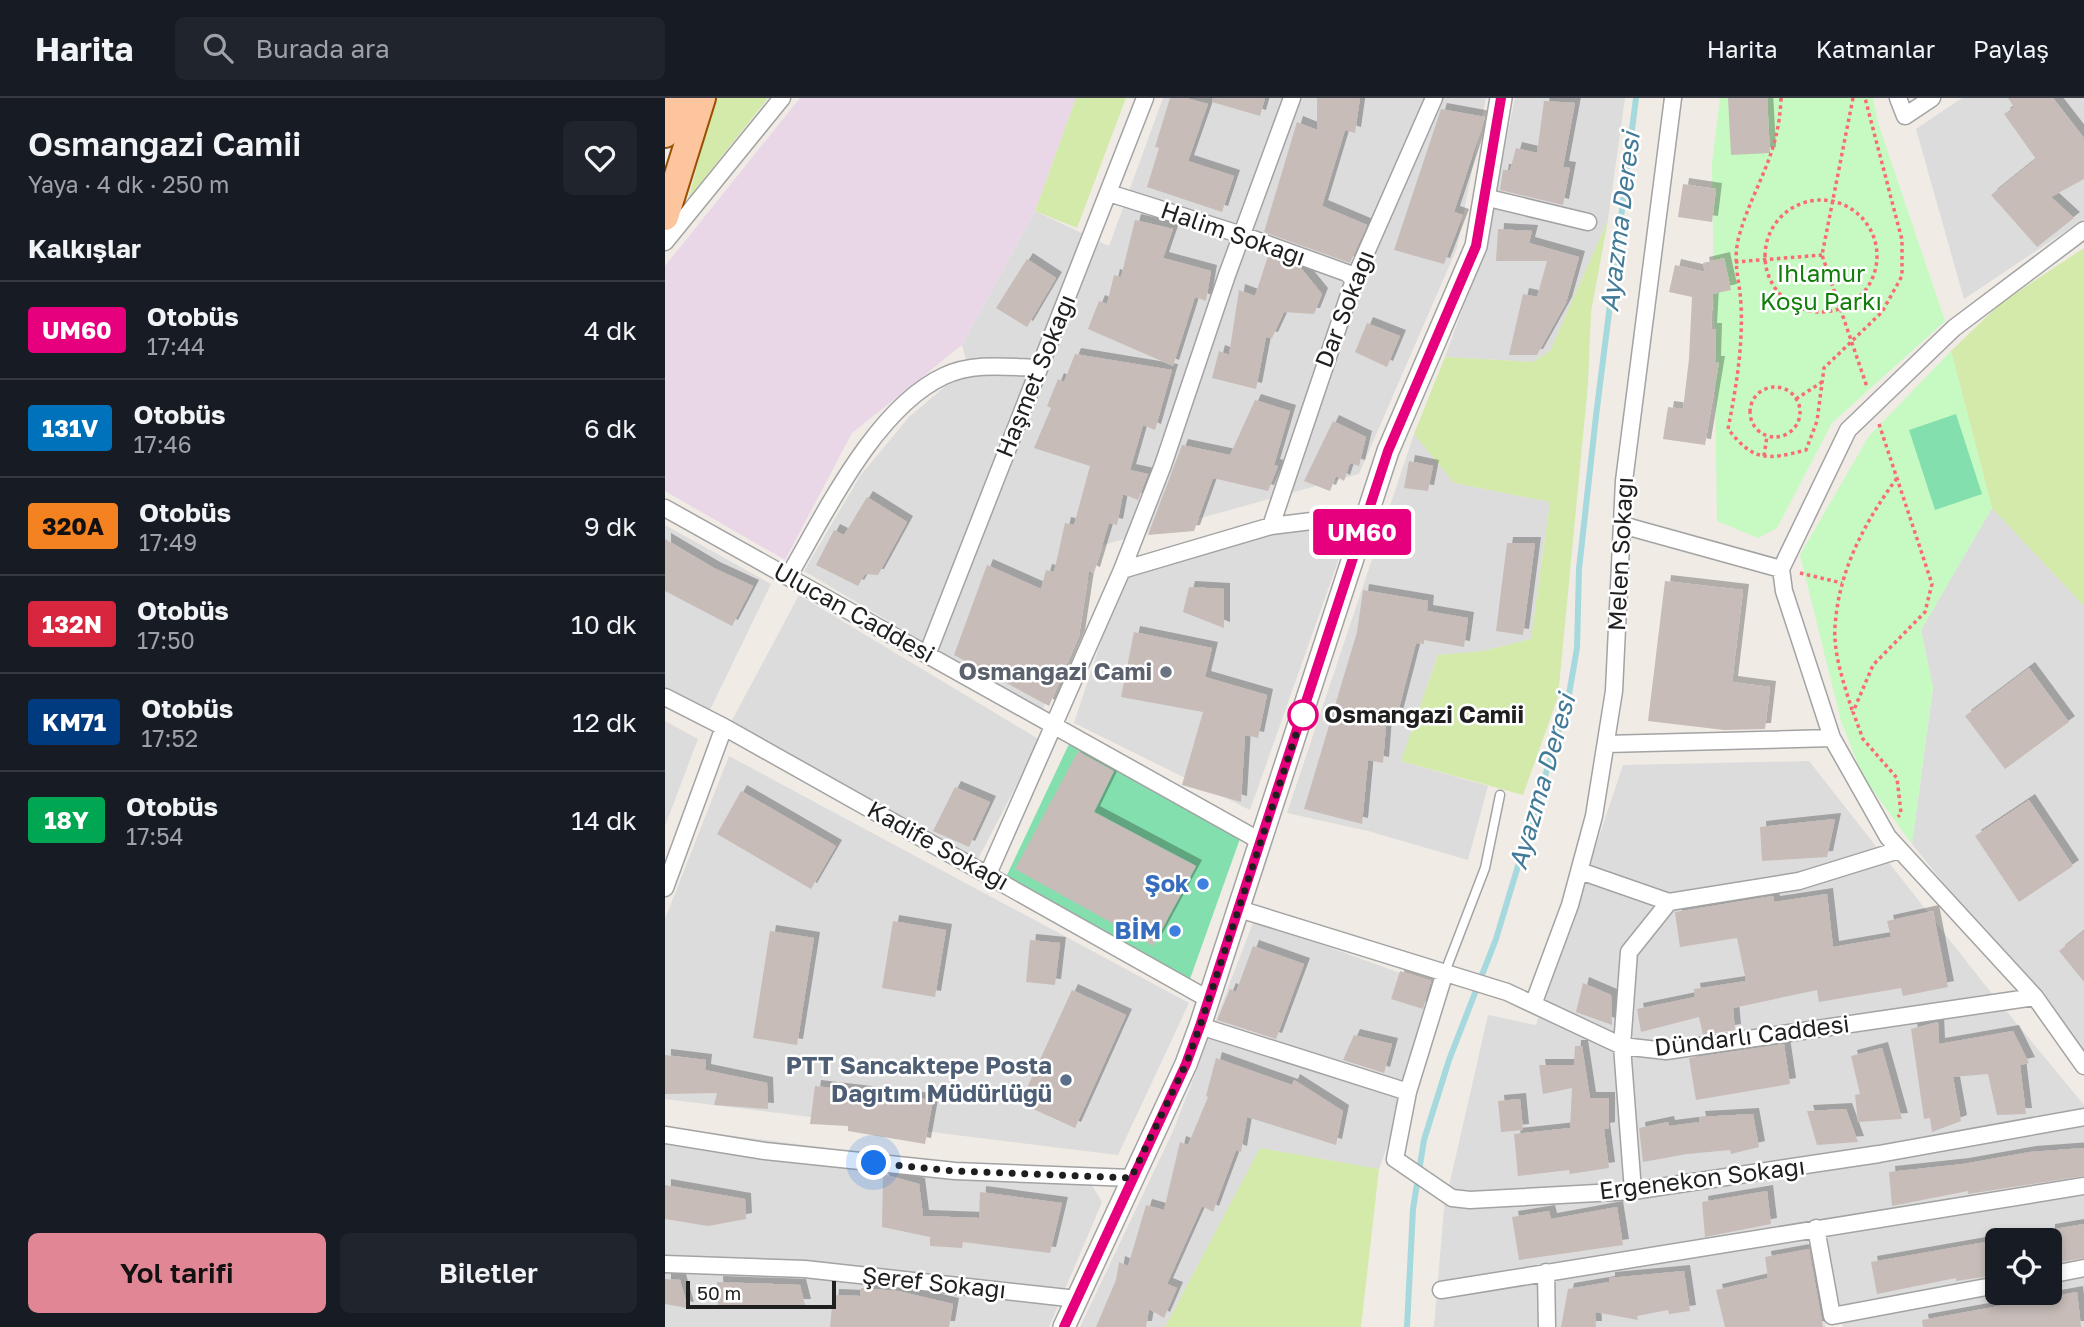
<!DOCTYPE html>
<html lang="tr">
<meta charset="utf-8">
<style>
body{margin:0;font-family:"Golos Text",sans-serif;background:#20242c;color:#f1f3f6;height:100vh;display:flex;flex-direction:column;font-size:26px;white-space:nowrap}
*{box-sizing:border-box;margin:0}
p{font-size:23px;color:#9ea1a6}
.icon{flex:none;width:38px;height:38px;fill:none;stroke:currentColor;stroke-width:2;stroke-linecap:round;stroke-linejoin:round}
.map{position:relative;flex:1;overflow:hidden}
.sheet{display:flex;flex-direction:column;background:#171b24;width:665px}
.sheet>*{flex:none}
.badge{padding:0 14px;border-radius:5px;font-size:24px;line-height:46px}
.tools{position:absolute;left:1320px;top:1130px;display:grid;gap:14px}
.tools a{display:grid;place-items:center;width:77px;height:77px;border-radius:10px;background:#171b24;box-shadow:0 4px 10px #0003;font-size:35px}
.scale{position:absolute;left:21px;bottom:18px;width:150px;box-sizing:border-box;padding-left:7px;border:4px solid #1f1f1f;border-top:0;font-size:19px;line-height:24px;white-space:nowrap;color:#1f1f1f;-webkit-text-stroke:5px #fff;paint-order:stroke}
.you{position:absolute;width:35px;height:35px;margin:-18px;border:5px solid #fff;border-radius:50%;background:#1a73e8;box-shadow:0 0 0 10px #1a73e833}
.map>.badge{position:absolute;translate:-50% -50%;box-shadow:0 0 0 4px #fff}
h2{padding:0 28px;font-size:26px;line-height:63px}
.round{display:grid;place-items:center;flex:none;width:74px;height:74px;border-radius:10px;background:#20242c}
.overview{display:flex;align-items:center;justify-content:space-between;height:119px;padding:0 28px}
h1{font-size:33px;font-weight:600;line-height:52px}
.primary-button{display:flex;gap:14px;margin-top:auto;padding:14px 28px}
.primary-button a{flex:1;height:80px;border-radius:10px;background:#e18695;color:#111;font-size:28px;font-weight:600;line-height:80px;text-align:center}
.primary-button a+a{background:#20242c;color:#f1f3f6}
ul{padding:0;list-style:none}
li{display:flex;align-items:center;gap:21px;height:98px;padding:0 28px;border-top:2px solid #363941}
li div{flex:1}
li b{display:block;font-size:26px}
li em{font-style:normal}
li .badge{min-width:77px;font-weight:700;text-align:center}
header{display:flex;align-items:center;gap:42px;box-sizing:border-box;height:98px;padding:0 35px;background:#171b24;border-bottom:2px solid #363941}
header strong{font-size:33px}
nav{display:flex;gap:38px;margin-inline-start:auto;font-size:24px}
.search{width:490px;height:63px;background:#20242c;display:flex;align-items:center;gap:18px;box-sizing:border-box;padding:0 24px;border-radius:10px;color:#9ea1a6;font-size:26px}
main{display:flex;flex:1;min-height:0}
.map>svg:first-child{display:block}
.residential{fill:#dddcdc;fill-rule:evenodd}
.industrial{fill:#e9d7e8}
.grass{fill:#d3eaab}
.park{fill:#c6fac2}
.pitch{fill:#83dfae}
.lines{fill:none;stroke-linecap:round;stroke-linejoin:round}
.stream{stroke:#a5d9dd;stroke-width:6}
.building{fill:#c7bcb8;filter:url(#shadow)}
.service-casing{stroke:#a3a3a3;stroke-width:11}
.minor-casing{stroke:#a3a3a3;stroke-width:19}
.tertiary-casing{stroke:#a3a3a3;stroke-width:24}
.primary-casing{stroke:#9a5000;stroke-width:30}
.path{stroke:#fa6c72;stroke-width:3.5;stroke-dasharray:3.5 3.5;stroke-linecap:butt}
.service{stroke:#fff;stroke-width:8}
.minor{stroke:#fff;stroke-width:16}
.tertiary{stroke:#fff;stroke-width:21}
.primary{stroke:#fcc59e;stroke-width:26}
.line-casing{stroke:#fff;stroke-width:16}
.line{stroke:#e6007e;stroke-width:10}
.walk{stroke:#1f1f1f;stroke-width:7;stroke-dasharray:0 12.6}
.worship-dot{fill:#6b7280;stroke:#fff;stroke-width:2.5}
.stop-dot{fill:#fff;stroke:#e6007e;stroke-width:3.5}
.shop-dot{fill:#3f7fe0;stroke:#fff;stroke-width:2.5}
.service-dot{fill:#5c6f8a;stroke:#fff;stroke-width:2.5}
.labels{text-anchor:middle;stroke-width:5;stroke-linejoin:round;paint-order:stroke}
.street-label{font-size:24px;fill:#1f1f1f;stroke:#fff}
.park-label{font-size:24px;fill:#137e0b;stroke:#fff}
.worship-label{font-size:24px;font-weight:bold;fill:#5b616d;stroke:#fff;text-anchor:end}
.stop-label{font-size:24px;font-weight:bold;fill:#1f1f1f;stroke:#fff;text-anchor:start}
.shop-label{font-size:24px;font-weight:bold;fill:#366cbe;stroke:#fff;text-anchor:end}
.service-label{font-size:24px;font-weight:bold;fill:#4e5e75;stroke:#fff;text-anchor:end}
.water-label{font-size:26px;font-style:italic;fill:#427a97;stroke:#fff}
</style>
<header>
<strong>Harita</strong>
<div class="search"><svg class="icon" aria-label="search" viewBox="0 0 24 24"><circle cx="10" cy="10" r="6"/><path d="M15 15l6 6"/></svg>Burada ara</div>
<nav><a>Harita</a><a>Katmanlar</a><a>Paylaş</a></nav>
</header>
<main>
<section class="sheet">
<div class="overview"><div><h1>Osmangazi Camii</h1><p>Yaya · 4 dk · 250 m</p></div><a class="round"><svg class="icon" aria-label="heart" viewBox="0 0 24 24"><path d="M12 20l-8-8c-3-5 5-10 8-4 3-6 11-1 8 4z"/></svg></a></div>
<h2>Kalkışlar</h2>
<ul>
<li><span class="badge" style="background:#e6007e;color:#fff">UM60</span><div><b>Otobüs</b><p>17:44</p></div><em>4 dk</em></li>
<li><span class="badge" style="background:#0072bc;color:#fff">131V</span><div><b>Otobüs</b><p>17:46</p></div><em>6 dk</em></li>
<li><span class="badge" style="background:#f58220;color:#111">320A</span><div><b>Otobüs</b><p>17:49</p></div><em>9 dk</em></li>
<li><span class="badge" style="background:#d7263d;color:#fff">132N</span><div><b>Otobüs</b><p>17:50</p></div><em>10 dk</em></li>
<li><span class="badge" style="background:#003b80;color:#fff">KM71</span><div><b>Otobüs</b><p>17:52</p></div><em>12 dk</em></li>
<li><span class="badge" style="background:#00a651;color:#fff">18Y</span><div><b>Otobüs</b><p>17:54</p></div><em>14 dk</em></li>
</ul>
<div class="primary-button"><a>Yol tarifi</a><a>Biletler</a></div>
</section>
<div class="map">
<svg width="1419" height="1229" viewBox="0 0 1419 1229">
<defs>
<filter id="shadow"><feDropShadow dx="6" dy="-6" stdDeviation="0" flood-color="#0004"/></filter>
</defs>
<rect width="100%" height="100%" fill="#f0ebe5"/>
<path class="residential" d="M498 0H821L792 150 694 376 435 448 377 614 139 473 195 378 244 319 303 269 297 247 370 113 444 148Z
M850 0H960L943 122 885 253 868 264 780 259 817 157Z
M1297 0H1419V121L1299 201 1251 31Z
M749 336 789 385 885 404 866 541 818 553 773 557 736 663 823 688 803 762 703 733 622 715Z
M1327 410 1419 508V952L1351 875 1247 746 1268 590 1256 532Z
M668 422 684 432 585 712 409 625 460 471Z
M0 427 106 486 43 616 0 592Z
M134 497 375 642 311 765 64 628Z
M0 623 33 641 0 728Z
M64 658 524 905 453 1057 0 1001V821Z
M1144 663 1320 887 1419 1007V1083L1139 1126 1161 1229H769L779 1110 823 917 871 927 958 667Z
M589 822 779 891 714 1071 595 1050 500 1229H415L509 1031Z
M0 1029 425 1084 437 1104 384 1229H0Z
M1419 1093V1229H1178L1161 1134ZM1332 1143H1384V1195H1332Z"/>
<path class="industrial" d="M135 0H411L370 113 297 247 187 335 120 462 0 393V168Z"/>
<path class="grass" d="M51 0H103L23 101Z
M411 0H461L412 130 370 113Z
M943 122 926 214 923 286 893 599 858 697 736 663 773 557 818 553 866 541 885 404 789 385 749 336 780 259 868 264 885 253Z
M1419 150V508L1327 410 1286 253 1336 205Z
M595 1050 714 1071 696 1229H500Z"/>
<path class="park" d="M1055 0H1208L1213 25 1280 223 1167 325 1112 430 1093 440 1052 423 1047 65Z
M1286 253 1327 410 1256 532 1268 589 1247 746 1198 679 1176 623 1135 457 1204 338Z"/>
<path class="pitch" d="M1291 316 1317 396 1270 412 1244 332Z
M404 646 577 735 525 881 341 779Z"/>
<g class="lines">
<path class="stream" d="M742 1229 748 1111 759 1042 784 962 831 841 903 602 912 550 914 471 931 318 971 0"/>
</g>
<path class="building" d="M505 0H521L543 6 523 63 569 78 557 114 482 89 494 50 490 49Z
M548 0H600L595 18 547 4Z
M652 0H695L690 35 680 32 657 108 702 127 685 165 599 134 632 24 652 32Z
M1063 0H1102L1105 55 1066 57Z
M1343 0H1388L1419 40V81L1386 99 1409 120 1372 149 1326 97 1371 61 1339 16 1349 9Z
M879 3 910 5 898 69 905 70 898 107 835 92 838 72H845L851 50 872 55Z
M776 11 820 19 789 114 798 117 779 166 729 152Z
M1018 86 1051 91 1047 124 1013 119Z
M470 122 508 131 498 160 546 173 541 203 530 199 508 268 423 231 434 203 442 206 449 177 456 179Z
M833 131 867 133 864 145 914 159 901 205 872 257H844L858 196 872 199 882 163H831Z
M603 158 635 169 657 196 649 216 619 214 607 240 601 239 591 291 547 280 554 253 564 257 574 192 590 198Z
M1059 160 1066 192 1048 196 1046 231H1051L1050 264H1054L1040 347 998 341 1003 309 1018 311 1024 261 1027 199 1004 194 1010 167 1040 174 1038 165Z
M362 161 391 180 362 229 331 210Z
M702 225 735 238 722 269 690 254Z
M410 256 507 272 490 332 478 327 465 372 483 376 473 402 458 396 452 427 444 425 429 475 424 473 414 538 384 608 289 557 322 467 376 491 381 472 389 474 400 425 409 427 425 368 369 350 386 310 382 308 393 281 399 284Z
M590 302 625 313 609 367 613 368 603 393 548 380 529 433 483 437 517 347 565 357Z
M668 323 701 339 694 368 685 365 679 383 671 378 665 393 639 383Z
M744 363 768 368 763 393 739 390Z
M202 399 242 424 213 477 200 476 193 488 151 467 169 432 179 437Z
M0 441 49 470 88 488 67 528 0 493Z
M842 445H870L858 537 831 533Z
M1000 483 1078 492 1067 584 1105 589 1100 631 1059 632 983 623Z
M524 489 559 491V530L518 514Z
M698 492 763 503 762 513 803 520 799 549 759 542V546L751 545 732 618 722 614 718 665 703 662 697 726 639 711 692 534Z
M469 534 547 550 540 579 602 597 593 640 580 637 576 704 517 687 538 614 456 599Z
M1364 570 1404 624 1340 671 1300 618Z
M413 653 449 673 429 714 531 768 488 848 350 771Z
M290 689 325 704 304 749 268 733Z
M76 693 171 748 146 791 52 736Z
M1364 702 1408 768 1354 804 1310 738Z
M1170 721 1162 759 1097 763 1095 729Z
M1162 796 1168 849 1226 839 1222 823 1268 813 1283 889 1238 898 1236 890 1154 904 1152 892 1068 910 1070 932 1038 937 1034 919 976 934 972 911 1030 899 1029 891 1081 883 1072 840 1015 849 1010 814 1108 798 1109 804Z
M228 823 281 832 270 899 217 890Z
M105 833 149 840 132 947 88 940Z
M1419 833V884L1394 853Z
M365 842 395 845 390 887 361 884Z
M588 848 639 866 611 941 552 922 565 891 571 894Z
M735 873 766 883 758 911 726 901Z
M918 885 946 897 947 927 911 914Z
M407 892 461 917 410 1030 355 1005Z
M1273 924 1274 946 1348 933 1364 965 1355 967 1361 1016 1332 1017 1323 976 1288 979 1296 1023 1267 1034 1265 1020 1259 1021 1246 931Z
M689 937 727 946 719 975 678 962Z
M1119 946 1125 986 1031 1002 1024 960Z
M910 948H917L925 1000H944V1030L939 1031 944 1070 905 1076 904 1072 853 1078 849 1036 905 1030 907 990 878 996 874 967H909Z
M1217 950 1237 1021 1193 1024 1190 997 1195 996 1186 958Z
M0 957 41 962 40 972 102 985 103 1011 49 1007 52 995 0 996Z
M551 960 627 987 629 982 678 1013 671 1047 582 1019 576 1054 571 1052 548 1114 537 1108 502 1186 512 1190 499 1220 484 1211 481 1229H431L451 1182 454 1164 463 1168 481 1107 499 1112 515 1044 523 1047 543 999 541 998Z
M150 988 268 1002 260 1046 183 1033V1028L145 1026Z
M855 1001 858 1032 836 1034 833 1003Z
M1181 1011 1193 1044 1152 1047 1142 1013Z
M1088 1016 1094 1049 1066 1056 1065 1052 1022 1056 978 1064 974 1030 1003 1024 1004 1028 1035 1024 1034 1019Z
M1419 1050V1078L1303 1096V1093L1227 1108 1224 1074 1298 1066 1365 1054Z
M218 1076 254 1086 258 1118 314 1120 315 1094 397 1105 385 1155 298 1144 297 1150 265 1148V1139L217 1129Z
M0 1087 80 1101 81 1121 43 1128 0 1121Z
M1102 1093 1106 1126 1040 1139 1037 1104Z
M952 1109 958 1147 854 1162 847 1119 884 1113 886 1121Z
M1419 1126V1160L1384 1166V1132Z
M1332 1142V1177L1291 1183V1180L1212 1196 1206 1164Z
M1144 1151 1158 1229H1060L1051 1192 1103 1180 1100 1159Z
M1019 1173 1025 1213 1004 1216 1003 1212 972 1218 973 1222 930 1214 931 1229H896L903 1191 944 1184V1180Z
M0 1181 15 1182 23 1210 0 1206Z
M52 1184 135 1187 140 1207H53Z
M196 1190 233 1193 288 1206 284 1229H165L168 1197 195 1198Z
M1412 1194 1416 1229H1258L1257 1222Z"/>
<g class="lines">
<defs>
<path id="service" d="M780 874 820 770 835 697"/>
<path id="minor" d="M627 0 562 177 498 367 457 472 606 428 703 416
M1233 0 1240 18 1267 0
M444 95 577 137 682 175 689 182
M819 99 923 124
M0 144 117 0
M0 410 597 744
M957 427 1116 471 1183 332 1289 230 1419 132
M606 428 689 182 769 0
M123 479C160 416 210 310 279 278 308 264 343 269 374 270
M262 557 480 0
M0 599 59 629 543 901
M1167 640 1223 739 1370 899
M941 646 1167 640 1119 493 1116 471
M915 773 1004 804 1134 783 1234 752
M323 776 457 472
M0 790 59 629
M574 811 842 894 957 948 1001 953 1370 899 1419 968
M869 904 905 807 929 718 949 593 959 383 1008 0
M535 928 743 994 780 874
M743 994 730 1061 787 1100 805 1102 968 1093 1214 1056 1419 1019
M0 1037 100 1053 290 1073 466 1080
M968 1093 957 948 964 854 1004 804
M1151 1130 1167 1218 1332 1187
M0 1166 140 1171 412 1201
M881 1174 882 1229
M1384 1177 1419 1170
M776 1192 1419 1088"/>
<path id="tertiary" d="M399 1229 521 966 535 928 723 353 811 148 836 0"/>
<path id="primary" d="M0 36 11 0
M0 119 37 0"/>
</defs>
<use href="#service" class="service-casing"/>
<use href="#minor" class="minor-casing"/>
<use href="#tertiary" class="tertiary-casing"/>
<use href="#primary" class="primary-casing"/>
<path class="path" d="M1116 0C1114 59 1089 86 1074 138 1067 165 1075 182 1076 208 1078 249 1071 290 1063 331 1089 364 1102 362 1141 352L1152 323 1159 270 1217 214 1237 178V142L1200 0
M1188 0 1157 157 1202 289
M1100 158a56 56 0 1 1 112 0a56 56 0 1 1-112 0Z
M1070 164 1157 157
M1085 314a25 25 0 1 1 50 0a25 25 0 1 1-50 0Z
M1131 301 1157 284
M1214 326 1267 486 1260 514 1208 567 1188 614 1198 641 1232 680 1236 715 1233 719
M1099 358 1102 338
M1135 475 1177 485
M1187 612C1179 586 1168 555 1170 528 1174 471 1200 424 1232 380"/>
<use href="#service" class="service"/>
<use href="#minor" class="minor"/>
<use href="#tertiary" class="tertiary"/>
<use href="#primary" class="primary"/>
</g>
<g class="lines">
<defs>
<path id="line" d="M399 1229 521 966 535 928 723 353 811 148 836 0"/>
</defs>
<use href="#line" class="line-casing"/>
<use href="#line" class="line"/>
<path class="walk" d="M209 1065 290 1073 466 1080 521 966 535 928 639 612 638 617"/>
</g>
<circle class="worship-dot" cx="501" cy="574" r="7"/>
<circle class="stop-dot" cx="638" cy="617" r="14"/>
<g class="shop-dot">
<circle cx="538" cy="786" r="7"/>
<circle cx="510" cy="833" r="7"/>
</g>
<circle class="service-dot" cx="401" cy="982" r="7"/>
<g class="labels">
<g class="street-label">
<text transform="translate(568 136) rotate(19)" y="8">Halim Sokağı</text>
<text transform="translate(680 211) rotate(-69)" y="8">Dar Sokağı</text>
<text transform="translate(371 278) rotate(-68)" y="8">Haşmet Sokağı</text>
<text transform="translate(956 456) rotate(-87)" y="8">Melen Sokağı</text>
<text transform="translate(189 515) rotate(29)" y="8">Ulucan Caddesi</text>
<text transform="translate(273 748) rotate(29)" y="8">Kadife Sokağı</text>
<text transform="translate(1087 938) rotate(-7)" y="8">Dündarlı Caddesi</text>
<text transform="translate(1037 1081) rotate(-7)" y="8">Ergenekon Sokağı</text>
<text transform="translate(269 1185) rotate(6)" y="8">Şeref Sokağı</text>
</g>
<g class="park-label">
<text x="1156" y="184">Ihlamur<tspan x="1156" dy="28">Koşu Parkı</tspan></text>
</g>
<g class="worship-label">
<text x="487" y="582">Osmangazi Cami</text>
</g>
<g class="stop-label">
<text x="659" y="625">Osmangazi Camii</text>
</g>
<g class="shop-label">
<text x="524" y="794">Şok</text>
<text x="496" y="841">BİM</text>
</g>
<g class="service-label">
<text x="387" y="976">PTT Sancaktepe Posta<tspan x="387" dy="28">Dağıtım Müdürlüğü</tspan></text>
</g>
<g class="water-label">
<text transform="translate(955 124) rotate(-83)" y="9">Ayazma Deresi</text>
<text transform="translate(877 684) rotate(-74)" y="9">Ayazma Deresi</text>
</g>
</g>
</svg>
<div class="tools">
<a><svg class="icon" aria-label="locate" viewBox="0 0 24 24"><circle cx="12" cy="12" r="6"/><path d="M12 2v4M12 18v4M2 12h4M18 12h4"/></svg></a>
</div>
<div class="scale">50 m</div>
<div class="you" style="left:209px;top:1065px"></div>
<b class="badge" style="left:697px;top:434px;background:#e6007e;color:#fff">UM60</b>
</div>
</main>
